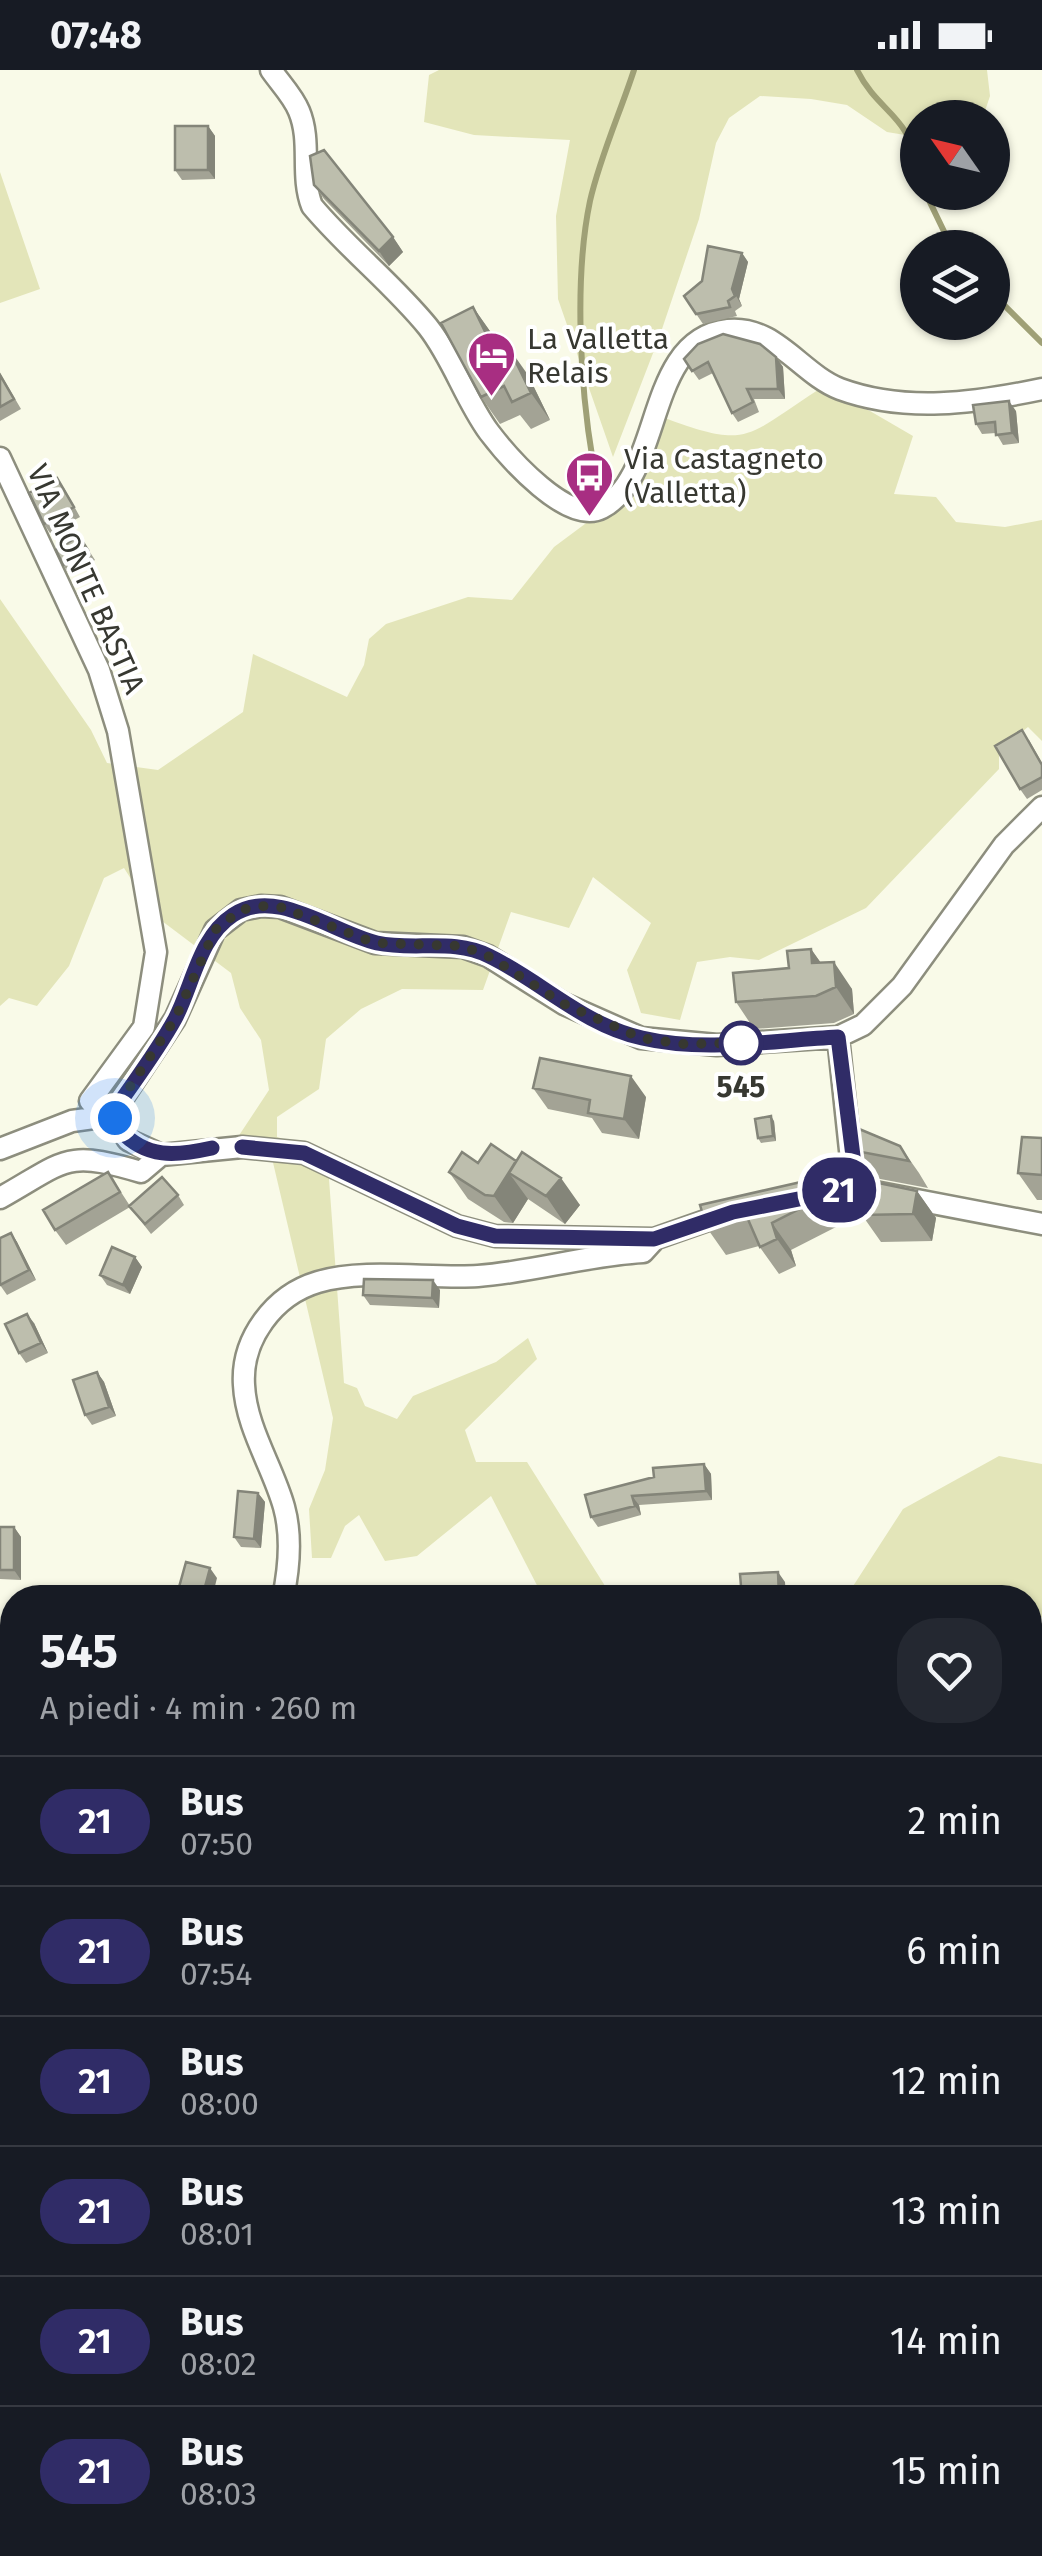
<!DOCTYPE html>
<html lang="it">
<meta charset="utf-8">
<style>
body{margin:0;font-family:"Fira Sans",sans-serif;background:#242831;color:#f1f3f6;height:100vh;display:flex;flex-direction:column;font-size:38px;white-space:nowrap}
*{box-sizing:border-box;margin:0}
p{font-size:32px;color:#9ea1a6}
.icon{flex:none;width:55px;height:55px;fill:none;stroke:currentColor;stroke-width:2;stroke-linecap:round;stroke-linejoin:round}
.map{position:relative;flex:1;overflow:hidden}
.side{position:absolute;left:0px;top:1515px;width:1042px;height:972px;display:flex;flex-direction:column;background:#171b24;border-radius:40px 40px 0 0;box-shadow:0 2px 8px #0004}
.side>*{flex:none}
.badge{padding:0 20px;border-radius:32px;font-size:35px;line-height:65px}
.needle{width:65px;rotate:304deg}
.controls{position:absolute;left:900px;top:30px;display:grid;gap:20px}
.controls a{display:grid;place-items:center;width:110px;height:110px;border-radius:50%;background:#171b24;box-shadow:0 2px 8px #0004;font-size:50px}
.you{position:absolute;width:50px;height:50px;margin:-25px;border:8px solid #fff;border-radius:50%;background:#1a73e8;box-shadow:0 0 0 15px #1a73e833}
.map>.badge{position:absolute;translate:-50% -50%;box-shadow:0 0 0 5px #fff}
.round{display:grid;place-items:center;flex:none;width:105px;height:105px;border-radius:40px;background:#242831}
.summary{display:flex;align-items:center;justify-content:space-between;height:170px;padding:0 40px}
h1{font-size:48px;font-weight:700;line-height:75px}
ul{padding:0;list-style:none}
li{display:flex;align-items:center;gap:30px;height:130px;padding:0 40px;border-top:2px solid #363941}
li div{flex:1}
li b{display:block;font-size:38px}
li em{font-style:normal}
li .badge{min-width:110px;font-weight:700;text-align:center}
.status{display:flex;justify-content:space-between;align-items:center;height:70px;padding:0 50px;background:#171b24;direction:ltr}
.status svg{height:28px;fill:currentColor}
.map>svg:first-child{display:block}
.green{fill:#e3e5b9}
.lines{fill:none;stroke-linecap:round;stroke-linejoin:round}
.stream{stroke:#9fa076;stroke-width:6}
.minor-casing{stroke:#8d8e7e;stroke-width:25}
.minor{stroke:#fff;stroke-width:20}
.wall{fill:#a3a395}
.shaded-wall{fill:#848579}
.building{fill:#bdbead;stroke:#848579;stroke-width:2.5}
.line-casing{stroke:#fff;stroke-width:22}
.line{stroke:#302c67;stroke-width:15}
.walk{stroke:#373831;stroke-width:10;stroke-dasharray:0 18}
.stop-dot{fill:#fff;stroke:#302c67;stroke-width:5}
.labels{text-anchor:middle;stroke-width:8;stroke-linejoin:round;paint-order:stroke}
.poi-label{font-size:30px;fill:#373831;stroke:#fff;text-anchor:start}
.street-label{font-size:30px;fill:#373831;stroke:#fff}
.stop-label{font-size:30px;font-weight:bold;fill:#373831;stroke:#fff}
</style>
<div class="status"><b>07:48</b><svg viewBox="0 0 49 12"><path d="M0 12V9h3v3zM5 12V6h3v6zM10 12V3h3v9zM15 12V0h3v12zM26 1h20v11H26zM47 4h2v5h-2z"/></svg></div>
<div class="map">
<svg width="1042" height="2486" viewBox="0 0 1042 2486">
<rect width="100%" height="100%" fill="#f9fae8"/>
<path class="green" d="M439 0H987L990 26 983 47 918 48 917 67 887 62 847 35 811 29 760 26 729 48 716 73 699 149 660 265 613 387 558 229 556 146 570 70 474 65 424 52 429 5Z
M0 102 40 219 0 233Z
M818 320 870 341 913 366 894 424 936 427 956 452 1005 457 1042 450V671L1028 657 999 680V699L866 838 759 890 730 887 697 892 680 950 641 943 627 900 651 853 593 807 569 858 511 842 483 920 402 919 361 939 326 969 319 1019 277 1047V1067L327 1082 344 1313 357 1318 365 1336 397 1349 413 1326 496 1292 528 1268 537 1289 465 1360 476 1392H527L612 1527H543L491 1426 417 1486 385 1491 359 1445 345 1456 331 1488H312L309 1439 325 1400 333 1348 271 1084 228 1082 269 1020 261 970 240 938 231 903 154 845 124 798 104 808 69 896 37 936 9 928 0 936V529L91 660 107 693 158 700 243 642 253 584 347 627 364 595 369 569 386 554 468 527 512 530 554 477 597 445 641 398 665 348C750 380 746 366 818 320Z
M999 1386 1042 1394V1547L1030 1548V1528L846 1527 903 1439Z
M1030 1693 1042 1694V2486H996L987 2475H1030Z"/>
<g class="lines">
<path class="stream" d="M857 0C879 44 909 43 918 99
M925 122 952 178
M992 223 1042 273
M593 392C580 316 574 207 590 131 600 87 620 43 634 0"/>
<defs>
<path id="minor" d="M271 0C280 13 293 26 299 41 312 72 300 105 312 136 348 179 393 214 428 257 453 289 465 329 489 362 508 387 568 456 602 438 664 405 644 269 728 260 775 255 801 304 840 319 905 343 975 333 1042 319
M0 388 99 600 118 661 156 882 144 957 90 1031 104 1045
M838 967 854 1118
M115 1048 116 1038 175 949 215 860 241 840 261 836 280 837 375 873 463 877 488 886 564 934 641 968 717 975 838 967 863 955 902 916 1004 775 1042 737
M115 1048 128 1070 161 1085 242 1077 304 1083 457 1156 495 1166 654 1169 728 1143
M0 1079 72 1051 108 1046
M0 1128C66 1091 64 1079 141 1102L161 1085
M801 1128 854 1118 1042 1154
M283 1528C289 1499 292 1466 284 1437 273 1397 246 1358 244 1315 241 1269 274 1225 318 1212 363 1198 430 1209 478 1206 533 1202 587 1185 643 1182L653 1171
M1030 2047 1042 2065
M0 2128 12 2129
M0 2406 12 2409
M124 2475 140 2486
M790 2475 792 2486
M325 2486 339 2475
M533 2486 537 2475"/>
</defs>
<use href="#minor" class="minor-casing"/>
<use href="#minor" class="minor"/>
</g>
<path class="wall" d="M208 56 215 66V109L182 110 175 100Z
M314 115 393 167 403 182 389 196 324 129Z
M742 183 748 192 739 229 742 236 735 241 737 246 703 254 684 226Z
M473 237 492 264 501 282 528 305 550 350 531 359 520 345 500 354 481 327Z
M776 287 783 297 785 329H754L759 342 738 352 732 343 713 303 699 310 684 289Z
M0 303 21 339 0 351Z
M1016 341 1019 373 1003 375 996 363 982 364 976 354Z
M64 418 80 447 50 463 44 454Z
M86 476 95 490 70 505 63 495Z
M1029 670 1042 693V720L1027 729 1020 719Z
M811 879 821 893 852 919 854 944 834 953 754 959 736 932 789 898Z
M533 1018 646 1027 639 1069 602 1063 592 1048 548 1039Z
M774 1051 776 1071 761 1073 758 1068Z
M1042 1068V1130H1037L1018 1103Z
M491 1074 580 1135 565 1154 528 1129 513 1153 504 1152 468 1129 449 1102 478 1093Z
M900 1076 919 1103 928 1118 875 1108 856 1081Z
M108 1102 130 1136 178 1125 184 1135 151 1164 130 1137 66 1175 55 1160Z
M814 1109 833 1136 838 1156 791 1180 796 1196 779 1204 759 1176 726 1185 707 1158Z
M917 1121 936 1148 932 1171 881 1172 862 1145Z
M11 1163 17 1172 36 1210 7 1225 0 1215Z
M135 1187 142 1197 130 1224 107 1215 100 1205Z
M440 1220 439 1238 370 1235 363 1225Z
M34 1253 48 1283 26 1293 19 1283Z
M97 1302 104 1312 116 1346 92 1355 85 1345Z
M704 1394 711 1404 712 1430 639 1435 641 1445 598 1457 591 1447 585 1425Z
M258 1423 265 1432 261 1478 241 1477 234 1467Z
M0 1457H14L21 1467V1510L0 1509Z
M1042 1554V1592L1030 1593V1555Z
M1042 1596V1646L1030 1647V1603L1039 1602Z
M0 1645H12V1702H0Z"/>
<path class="shaded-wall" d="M208 56 215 66V109L208 100Z
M393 167 403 182 389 196 379 181Z
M742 183 748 192 739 229 742 236 732 219Z
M473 237 492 264 515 311 496 284Z
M509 278 528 305 550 350 531 323Z
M776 287 783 297 785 329 778 319Z
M1009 331 1016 341 1019 373 1012 363Z
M811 879 830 906 831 921 812 893Z
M834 892 852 919 854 944 836 917Z
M631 1006 646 1027 639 1069 624 1049Z
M771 1046 774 1051 776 1071 773 1066Z
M516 1091 509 1103 528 1129 513 1153 494 1126Z
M561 1108 580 1135 565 1154 546 1126Z
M814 1109 833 1136 838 1156 819 1129Z
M917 1121 936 1148 932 1171 913 1144Z
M772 1153 791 1180 796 1196 777 1169Z
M11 1163 17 1172 36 1210 29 1200Z
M135 1187 142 1197 130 1224 123 1215Z
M433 1210 440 1220 439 1238 432 1228Z
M27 1244 34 1253 48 1283 41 1273Z
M97 1302 104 1312 116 1346 109 1337Z
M704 1394 711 1404 712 1430 706 1421Z
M258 1423 265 1432 261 1478 254 1469Z
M632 1426 639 1435 641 1445 635 1436Z
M14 1457 21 1467V1510L14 1500Z
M210 1498 217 1508 212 1528H202Z
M778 1502 785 1512 786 1528 779 1527Z
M12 1785V1810L2 1822 0 1820V1799Z"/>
<path class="building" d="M175 56H208V100H175Z
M324 80 393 167 379 181 314 115 310 86Z
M708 176 742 183 732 219 735 226 728 231 730 237 696 244 684 226 702 211Z
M473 237 496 284 509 278 531 323 512 332 504 316 481 327 441 253Z
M723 264 760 274 776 287 778 319H747L753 332 732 343 708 292 692 301 684 289 698 274Z
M0 305 14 329 0 337Z
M1009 331 1012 363 996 365 995 352 976 354 973 335Z
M57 408 74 437 44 454 29 423Z
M79 466 88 480 63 495 56 480Z
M1022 660 1042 695V707L1020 719 995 676Z
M811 879 812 893 834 892 836 917 816 926 736 932 733 903 789 898 787 881Z
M540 988 631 1006 624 1049 588 1043 590 1030 533 1018Z
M771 1046 773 1066 758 1068 755 1049Z
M852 1056 900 1076 909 1091 856 1081Z
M1022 1067 1042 1068V1105L1018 1103Z
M491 1074 516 1091 494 1126 485 1125 449 1102 462 1082 478 1093Z
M522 1082 561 1108 546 1126 509 1103Z
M108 1102 120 1122 55 1160 43 1140Z
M162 1107 178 1125 145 1154 129 1136Z
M814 1109 819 1129 772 1153 777 1169 760 1177 747 1147 707 1158 700 1135Z
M864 1110 917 1121 913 1144 862 1145Z
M11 1163 29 1200 0 1215V1168Z
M112 1177 135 1187 123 1215 100 1205Z
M364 1209 433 1210 432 1228 363 1225Z
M27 1244 41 1273 19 1283 5 1254Z
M97 1302 109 1337 85 1345 73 1310Z
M704 1394 706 1421 632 1426 635 1436 591 1447 585 1425 654 1407 653 1398Z
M238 1421 258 1423 254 1469 234 1467Z
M0 1457H14V1500H0Z
M186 1492 210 1498 202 1528H176Z
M778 1502 779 1527 742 1528 740 1504Z
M1042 1554V1586L1030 1577V1555Z
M1042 1596V1630L1030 1631V1603L1039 1602Z
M0 1645H12V1692H0Z
M12 1728V1785L0 1799V1754L7 1762Z
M81 2475H111L126 2486H97Z
M526 2479 536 2486H520Z"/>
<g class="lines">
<defs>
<path id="line" d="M212 1078C176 1086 146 1089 120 1060L116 1038C136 1009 158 980 175 949 193 915 199 867 233 845 276 816 333 863 377 873 414 881 453 868 489 886 541 911 583 955 642 968 706 983 774 970 838 967L856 1110 854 1118 733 1142 654 1169 495 1166 457 1156 304 1083 242 1077"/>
</defs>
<use href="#line" class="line-casing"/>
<use href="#line" class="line"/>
<path class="walk" d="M115 1048 116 1038 175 949 215 860 241 840 261 836 280 837 375 873 462 876 488 886 564 934 641 968 682 974 741 973"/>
</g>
<defs>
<symbol id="hotel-pin" viewBox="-11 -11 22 30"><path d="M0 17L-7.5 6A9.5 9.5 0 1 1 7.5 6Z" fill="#a82e82" stroke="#fff"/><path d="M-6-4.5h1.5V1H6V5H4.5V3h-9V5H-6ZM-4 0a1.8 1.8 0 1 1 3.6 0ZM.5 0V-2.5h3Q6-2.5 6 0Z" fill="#fff"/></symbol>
<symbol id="bus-pin" viewBox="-11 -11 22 30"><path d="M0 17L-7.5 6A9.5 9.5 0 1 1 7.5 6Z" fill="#a82e82" stroke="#fff"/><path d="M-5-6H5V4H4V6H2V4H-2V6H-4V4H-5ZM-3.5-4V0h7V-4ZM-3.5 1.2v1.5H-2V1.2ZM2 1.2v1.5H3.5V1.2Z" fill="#fff"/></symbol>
</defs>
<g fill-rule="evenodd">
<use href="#hotel-pin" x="464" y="258" width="55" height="75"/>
<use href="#bus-pin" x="562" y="378" width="55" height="75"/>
</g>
<circle class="stop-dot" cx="741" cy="973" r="20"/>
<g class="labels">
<g class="poi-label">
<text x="527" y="279">La Valletta<tspan x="527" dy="34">Relais</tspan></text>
<text x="624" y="399">Via Castagneto<tspan x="624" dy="34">(Valletta)</tspan></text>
</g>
<g class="street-label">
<text transform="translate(86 509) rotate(66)" y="10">VIA MONTE BASTIA</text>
</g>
<g class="stop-label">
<text x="741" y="1027">545</text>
</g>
</g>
</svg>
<div class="controls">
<a><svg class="needle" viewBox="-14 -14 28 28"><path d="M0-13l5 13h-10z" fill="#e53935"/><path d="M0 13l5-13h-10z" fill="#9ea1a6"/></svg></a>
<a><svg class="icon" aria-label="layers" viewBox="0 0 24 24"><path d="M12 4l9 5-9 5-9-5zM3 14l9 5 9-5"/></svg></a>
</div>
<div class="you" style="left:115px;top:1048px"></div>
<b class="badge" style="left:839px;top:1120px;background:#302c67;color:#fff">21</b>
<section class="side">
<div class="summary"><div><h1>545</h1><p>A piedi · 4 min · 260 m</p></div><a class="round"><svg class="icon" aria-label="heart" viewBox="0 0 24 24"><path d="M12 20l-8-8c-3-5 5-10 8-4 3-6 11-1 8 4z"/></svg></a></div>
<ul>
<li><span class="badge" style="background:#302c67;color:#fff">21</span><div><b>Bus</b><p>07:50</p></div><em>2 min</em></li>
<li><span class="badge" style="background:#302c67;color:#fff">21</span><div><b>Bus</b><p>07:54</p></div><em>6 min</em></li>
<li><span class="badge" style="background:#302c67;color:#fff">21</span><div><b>Bus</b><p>08:00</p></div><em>12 min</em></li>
<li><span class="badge" style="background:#302c67;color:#fff">21</span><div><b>Bus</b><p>08:01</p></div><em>13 min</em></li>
<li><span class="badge" style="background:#302c67;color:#fff">21</span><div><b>Bus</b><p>08:02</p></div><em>14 min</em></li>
<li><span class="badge" style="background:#302c67;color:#fff">21</span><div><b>Bus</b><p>08:03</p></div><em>15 min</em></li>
</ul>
</section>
</div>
